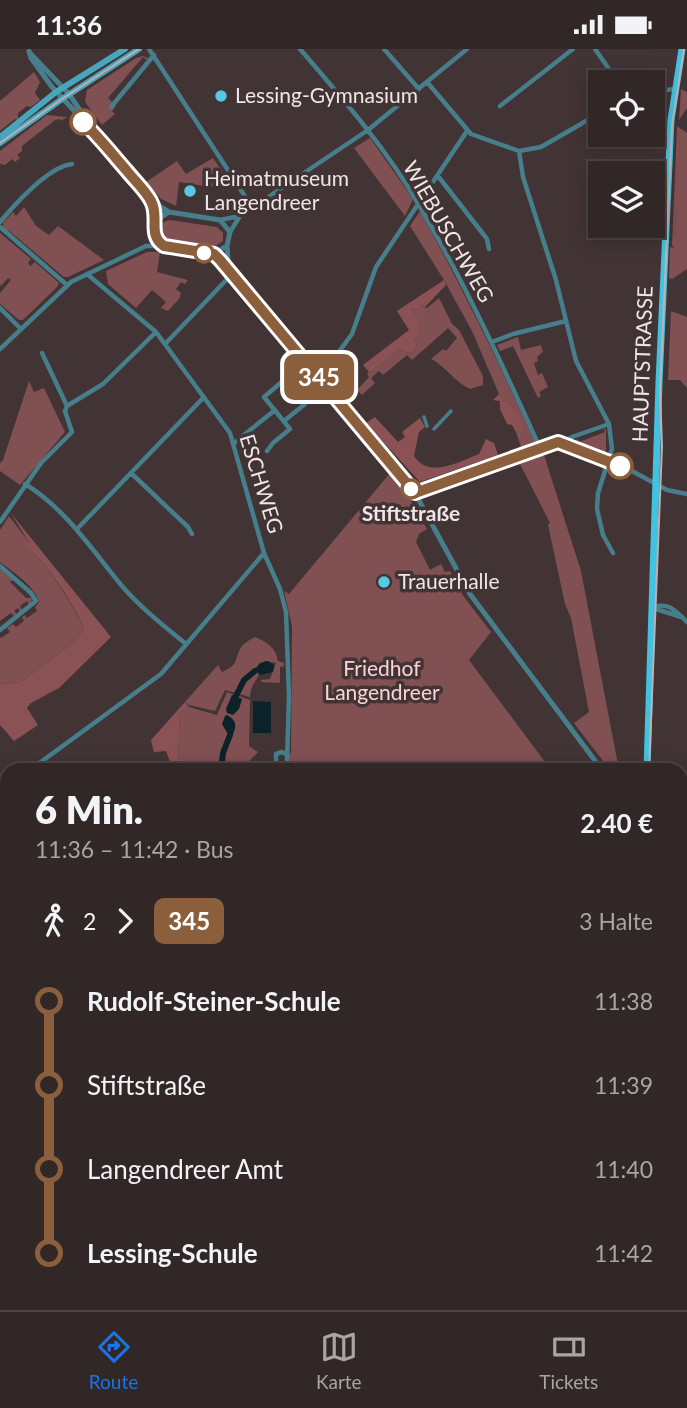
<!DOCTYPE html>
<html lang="de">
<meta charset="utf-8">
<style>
body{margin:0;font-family:Lato,sans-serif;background:#3d3333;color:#f1f3f6;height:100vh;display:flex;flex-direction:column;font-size:26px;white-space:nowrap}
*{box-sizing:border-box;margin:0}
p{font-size:23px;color:#a8a5a7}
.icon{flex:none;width:38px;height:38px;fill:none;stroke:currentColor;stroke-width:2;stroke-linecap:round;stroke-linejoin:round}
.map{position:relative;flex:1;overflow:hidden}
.drawer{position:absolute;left:0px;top:714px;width:688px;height:548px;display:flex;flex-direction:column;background:#322727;border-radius:21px 21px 0 0;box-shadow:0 4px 18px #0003,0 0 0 2px #4d4444}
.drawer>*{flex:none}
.badge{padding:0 14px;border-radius:10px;font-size:24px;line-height:46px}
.buttons{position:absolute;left:588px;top:21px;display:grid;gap:14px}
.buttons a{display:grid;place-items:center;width:77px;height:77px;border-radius:0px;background:#322727;box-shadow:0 4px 18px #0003,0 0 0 2px #4d4444;font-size:35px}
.map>.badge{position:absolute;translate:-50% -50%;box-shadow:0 0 0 4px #fff}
.legs{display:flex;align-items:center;gap:10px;height:77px;padding:0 35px;font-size:23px}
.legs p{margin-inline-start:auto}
.overview{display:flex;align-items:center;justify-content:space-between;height:119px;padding:0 35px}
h1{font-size:38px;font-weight:800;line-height:52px}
ul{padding:0 35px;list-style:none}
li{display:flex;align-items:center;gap:24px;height:84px;font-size:26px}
li i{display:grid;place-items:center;width:10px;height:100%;margin:0 9px;background:currentColor}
li i::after{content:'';width:18px;height:18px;margin:-9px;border:5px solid;border-radius:50%;background:#322727}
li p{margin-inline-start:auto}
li:first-child i{background:linear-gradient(#0000 50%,currentColor 0)}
li:last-child i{background:linear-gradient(currentColor 50%,#0000 0)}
.status{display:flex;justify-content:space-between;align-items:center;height:49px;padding:0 35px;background:#322727;direction:ltr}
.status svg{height:19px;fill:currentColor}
.menu{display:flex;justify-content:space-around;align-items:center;height:98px;border-top:2px solid #4d4444;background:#322727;font-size:19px;color:#a8a5a7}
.menu a{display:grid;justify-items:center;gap:4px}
.menu .on{color:#1a73e8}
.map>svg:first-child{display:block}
.green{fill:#815053}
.forest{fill:#8b5256}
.water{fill:#0b2228}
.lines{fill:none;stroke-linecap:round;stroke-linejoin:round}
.canal{stroke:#0b2228;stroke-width:6}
.pedestrian{stroke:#477e8c;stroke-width:3.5}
.minor{stroke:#477e8c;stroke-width:4.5}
.tertiary{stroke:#477e8c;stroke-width:5}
.secondary{stroke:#47a5bc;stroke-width:6}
.primary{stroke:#42c2e0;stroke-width:7}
.motorway{stroke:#68daf6;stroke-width:8}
.tram{stroke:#bdb1b2;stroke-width:2}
.rail-casing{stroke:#bdb1b2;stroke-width:4.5}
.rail{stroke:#423434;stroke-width:2;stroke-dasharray:5;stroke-linecap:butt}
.primary-bridge{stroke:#42c2e0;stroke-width:7}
.line-1-casing{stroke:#fff;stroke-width:16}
.line-1{stroke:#8b5e3c;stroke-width:10}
.poi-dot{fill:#58c8e4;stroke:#423434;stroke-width:2.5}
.stop-1-dot{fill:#fff;stroke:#8b5e3c;stroke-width:3.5}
.labels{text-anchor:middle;stroke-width:7;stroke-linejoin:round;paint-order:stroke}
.poi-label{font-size:21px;fill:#f0e6e7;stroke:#423434;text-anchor:start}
.street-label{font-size:21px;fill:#f0e6e7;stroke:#423434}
.stop-label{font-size:21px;font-weight:bold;fill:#f0e6e7;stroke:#423434}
.park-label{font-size:21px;fill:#f9d3d5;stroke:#423434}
</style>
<div class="status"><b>11:36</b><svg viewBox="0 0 49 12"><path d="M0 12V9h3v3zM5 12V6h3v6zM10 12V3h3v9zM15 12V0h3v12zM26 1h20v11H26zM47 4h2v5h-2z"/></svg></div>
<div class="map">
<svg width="687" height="1261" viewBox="0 0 687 1261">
<rect width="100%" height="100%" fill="#423434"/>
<path class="green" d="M143 7 148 9 147 11 143 8 108 49 116 57 112 62 115 65 102 76 85 53 87 41 136 9Z
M34 23 40 33 35 44 40 51 31 58 27 57 18 64V71L15 70 0 82V52Z
M681 40 687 43V59L679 71Z
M47 66 67 68 61 72 60 70 55 71 22 97V102L17 106 20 109 15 113 12 110 5 116 0 115V102Z
M677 77 687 84V220L672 230 669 229 670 198 674 199 672 196Z
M370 89 413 150 405 167 354 99Z
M213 109 224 125 212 138 179 133 176 157 161 150 146 133 177 112 186 125Z
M24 158 36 177 49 186 58 177 104 211 68 228H64L7 180 18 192 3 179V174L13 163 16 167Z
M420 162C462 238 500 316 536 395L535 397 522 401 516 383H518L517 363 508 352 504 353 499 345 472 282 444 231 410 177Z
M170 171 217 178 223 184V192L214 198 164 189 160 186C158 178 162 172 170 171Z
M0 184 31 210 28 214 30 217 35 213 59 234 57 238 23 271H19L0 255V244L11 231 8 229 1 237 0 236Z
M147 203H160L157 223 188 231 185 235 181 233 176 240 181 244 179 250 168 262 161 259 166 253 152 241 136 259 108 235 106 222Z
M439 249 452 275 459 281 483 327V336L470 340C454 333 446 317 431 310L443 300 446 302 457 289 448 279 412 311 407 306 383 326 379 322 371 329 375 334 362 346 357 341 369 328 367 325 375 316 399 300 412 305 417 295 413 289 417 277 411 262 419 256 427 259Z
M671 262 687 268V339L680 331H668Z
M518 288 521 301 541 296 543 303 537 308 538 312 534 314 538 326 542 324 548 338 539 343 541 347 538 349 513 297 500 302 497 296Z
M29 332 34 343 44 339 65 383 20 436 0 422V414L3 411Z
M604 380H606V402L604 403 576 393 578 389 579 393 605 383Z
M543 403 581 522 619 721H610L574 674 589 663 571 569 565 555 548 476 550 474 519 413Z
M390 424 409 448 427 480 419 485 416 493 430 521 441 515 445 523 450 522 464 548 491 583 469 611 551 721H282L289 715 288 705 291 704 292 577 284 542 289 545Z
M9 467 29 493 26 498C45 510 75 559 84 580L73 594 21 633 0 635V588L1 589 10 583 7 579 13 575 16 578 24 572 22 568 25 566 27 569 37 562 35 558 39 553C35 537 13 523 0 513V481Z
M0 520 13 531 10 533 26 549H31L32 551 29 556 27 552 20 557 22 561 20 563 18 559 14 562 17 565 14 567 11 564 0 572Z
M255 588C267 593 276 599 278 612L284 614V617L280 618V634L261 633V631L270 630 276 614 264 612C261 629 250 634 250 648L225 641 215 662 189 656 185 653 218 616 222 623C238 616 234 613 240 600 243 594 250 591 255 588Z
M227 643 250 651 249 697 258 703 240 721H182V711H178L180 663 189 658 217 666Z
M7 793V875L0 848V798Z
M681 1044 687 1083V1108L681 1109Z
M681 1147 687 1172V1199H681Z
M367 1255H425L467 1258V1261H368Z
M591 1255H663L665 1261H588Z"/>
<path class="forest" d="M444 231 446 236 425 258 419 256 418 259 411 261 420 273 417 277 419 283 413 289 417 295 412 305 399 300 369 323 363 316 409 281 397 262Z
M499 345 504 353 508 352 517 363 525 381 516 383 512 376 507 375 500 360V352L493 351Z
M375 368 398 393 405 388 402 383 420 369 425 378 419 383 414 407C429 430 459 413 479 405L486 390 494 394 498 406 420 433 366 374Z
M10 463 111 588 59 639 31 654 27 659 38 676 14 692 0 676V635L21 633 73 594 84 580C76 559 45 509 25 498L29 493Z
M185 653 189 658 180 663 178 711H182V721H173L166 702 154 703 151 691Z
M425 1255H533L538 1261H487Z"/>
<path class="water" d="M268 612 274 616 273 623 259 626 256 619 260 614Z
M232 646 242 650 239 660 233 666 227 664 226 660Z
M253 652 271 653V684H253Z
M227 666C237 672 237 677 232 687H229L222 675 225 667Z"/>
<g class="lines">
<path class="canal" d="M236 647 244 631 255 622
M221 721 223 704 230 686"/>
<path class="pedestrian" d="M424 368 427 377
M434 380 451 362"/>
<path class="minor" d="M149 0 252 158
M300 0C343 50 386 99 419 156 465 234 503 317 540 399
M384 0 419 40
M595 0 618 33
M427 33 471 85 519 102 541 98 600 64
M653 43 674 40
M500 57 573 0
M111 58 154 6
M519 102 523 128 556 231 576 312 609 375 612 400 598 444 597 460 603 486 613 504
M438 127 487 190 489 200
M220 171 240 167 368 81 467 0
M0 173C16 154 48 118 72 115
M0 178 67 236
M230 183 240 167
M87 225 156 283 230 384 264 504 280 540 286 563 289 647 287 713 281 717 276 714V705L282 703 286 705
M0 259 21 280
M492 293 513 285 566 272
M165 295 233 224
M0 300 71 233 146 197H163
M316 324 338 304 352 285 376 218 467 82
M67 357 103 335 156 283
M284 372 305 355
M234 394 275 361
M563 394 572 388 609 375
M267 402 273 394 290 380 264 348 284 331
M131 424 188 478 192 485
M25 435C66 460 92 501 122 537 141 559 164 577 186 595
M415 444 561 393 632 422 667 441 687 445
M0 473 41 414 72 383 65 362 67 357 42 304
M77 480 204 348
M0 517 31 544 36 552 0 581
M653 558C670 553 675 562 687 573
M653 559 681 568
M30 721 161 625 264 504
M0 727 7 736
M0 755 7 750
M681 822 687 823
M0 922 7 920
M7 1024 1 1028 7 1057
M0 1095 7 1093
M0 1140H7
M363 1255 365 1261
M230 1261 231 1255"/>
<path class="tertiary" d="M29 2 31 9 52 38 95 84 151 152 169 163
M29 3 69 45 92 79
M169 163 220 171 230 183 227 197 214 205 164 197 154 187 156 171Z
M227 197 228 211 232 221
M214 205 233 224 415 444 470 545 602 721"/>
<path class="secondary" d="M0 88 56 43 125 0
M0 94 62 50 139 0"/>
<path class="primary" d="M647 721 659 333 671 71 682 0
M681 1118 687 1117
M681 1245 686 1261
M671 1255 673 1261"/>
<path class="motorway" d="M0 1166H7
M0 1181 7 1182
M681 1212H687
M681 1227H687
M546 1255 550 1261
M582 1261 585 1255"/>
<path class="tram" d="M0 94 62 50 139 0
M649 721 662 397 660 342 672 76 684 0
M679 1255 681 1261"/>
<defs>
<path id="rail" d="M681 791 687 767
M681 1120 687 1146"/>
</defs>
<use href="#rail" class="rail-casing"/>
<use href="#rail" class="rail"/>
<path class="primary-bridge" d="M681 1126 687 1125"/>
</g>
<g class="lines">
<defs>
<path id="line-1" d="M83 73C99 88 112 105 127 122 135 132 145 141 151 152 160 168 147 186 164 197L214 205 220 211 415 444 558 393 620 417"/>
</defs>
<use href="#line-1" class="line-1-casing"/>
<use href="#line-1" class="line-1"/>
</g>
<g class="poi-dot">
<circle cx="221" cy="47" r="7"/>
<circle cx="190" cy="142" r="7"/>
<circle cx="384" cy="533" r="7"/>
</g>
<g class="stop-1-dot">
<circle cx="83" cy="73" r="12"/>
<circle cx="204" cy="204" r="9"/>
<circle cx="620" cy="417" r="12"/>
<circle cx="411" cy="440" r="9"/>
</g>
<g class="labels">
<g class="poi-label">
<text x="235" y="54">Lessing-Gymnasium</text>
<text x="204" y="137">Heimatmuseum<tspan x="204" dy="24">Langendreer</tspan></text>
<text x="398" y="540">Trauerhalle</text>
</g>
<g class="street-label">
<text transform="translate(448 183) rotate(60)" y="7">WIEBUSCHWEG</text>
<text transform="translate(643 315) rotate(-88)" y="7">HAUPTSTRASSE</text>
<text transform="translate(261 435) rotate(73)" y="7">ESCHWEG</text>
</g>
<g class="stop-label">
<text x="411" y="472">Stiftstraße</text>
</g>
<g class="park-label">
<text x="382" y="627">Friedhof<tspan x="382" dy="24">Langendreer</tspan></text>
</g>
</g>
</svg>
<div class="buttons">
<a><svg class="icon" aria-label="locate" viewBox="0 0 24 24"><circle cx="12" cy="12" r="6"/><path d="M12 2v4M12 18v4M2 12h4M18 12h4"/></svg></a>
<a><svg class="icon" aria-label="layers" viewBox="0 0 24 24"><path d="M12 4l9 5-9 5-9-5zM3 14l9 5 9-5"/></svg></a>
</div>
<b class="badge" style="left:319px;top:328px;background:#8b5e3c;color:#fff">345</b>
<section class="drawer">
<div class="overview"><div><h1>6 Min.</h1><p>11:36 – 11:42 · Bus</p></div><b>2.40 €</b></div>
<div class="legs"><svg class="icon" aria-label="walk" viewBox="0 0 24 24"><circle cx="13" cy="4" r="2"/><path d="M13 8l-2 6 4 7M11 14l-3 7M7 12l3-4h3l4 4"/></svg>2<svg class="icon" aria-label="forward" viewBox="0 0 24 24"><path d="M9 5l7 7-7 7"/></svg><b class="badge" style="background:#8b5e3c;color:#fff">345</b><p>3 Halte</p></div>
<ul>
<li><i style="color:#8b5e3c"></i><b>Rudolf-Steiner-Schule</b><p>11:38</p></li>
<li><i style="color:#8b5e3c"></i><span>Stiftstraße</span><p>11:39</p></li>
<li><i style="color:#8b5e3c"></i><span>Langendreer Amt</span><p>11:40</p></li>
<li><i style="color:#8b5e3c"></i><b>Lessing-Schule</b><p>11:42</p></li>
</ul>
</section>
</div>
<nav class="menu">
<a class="on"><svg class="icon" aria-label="directions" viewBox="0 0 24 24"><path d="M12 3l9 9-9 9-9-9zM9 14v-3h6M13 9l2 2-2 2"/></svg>Route</a>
<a><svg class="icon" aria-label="map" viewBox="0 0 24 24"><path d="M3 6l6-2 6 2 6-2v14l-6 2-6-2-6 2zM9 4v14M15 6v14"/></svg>Karte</a>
<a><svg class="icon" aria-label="tickets" viewBox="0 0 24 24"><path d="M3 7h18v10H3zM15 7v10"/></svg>Tickets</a>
</nav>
